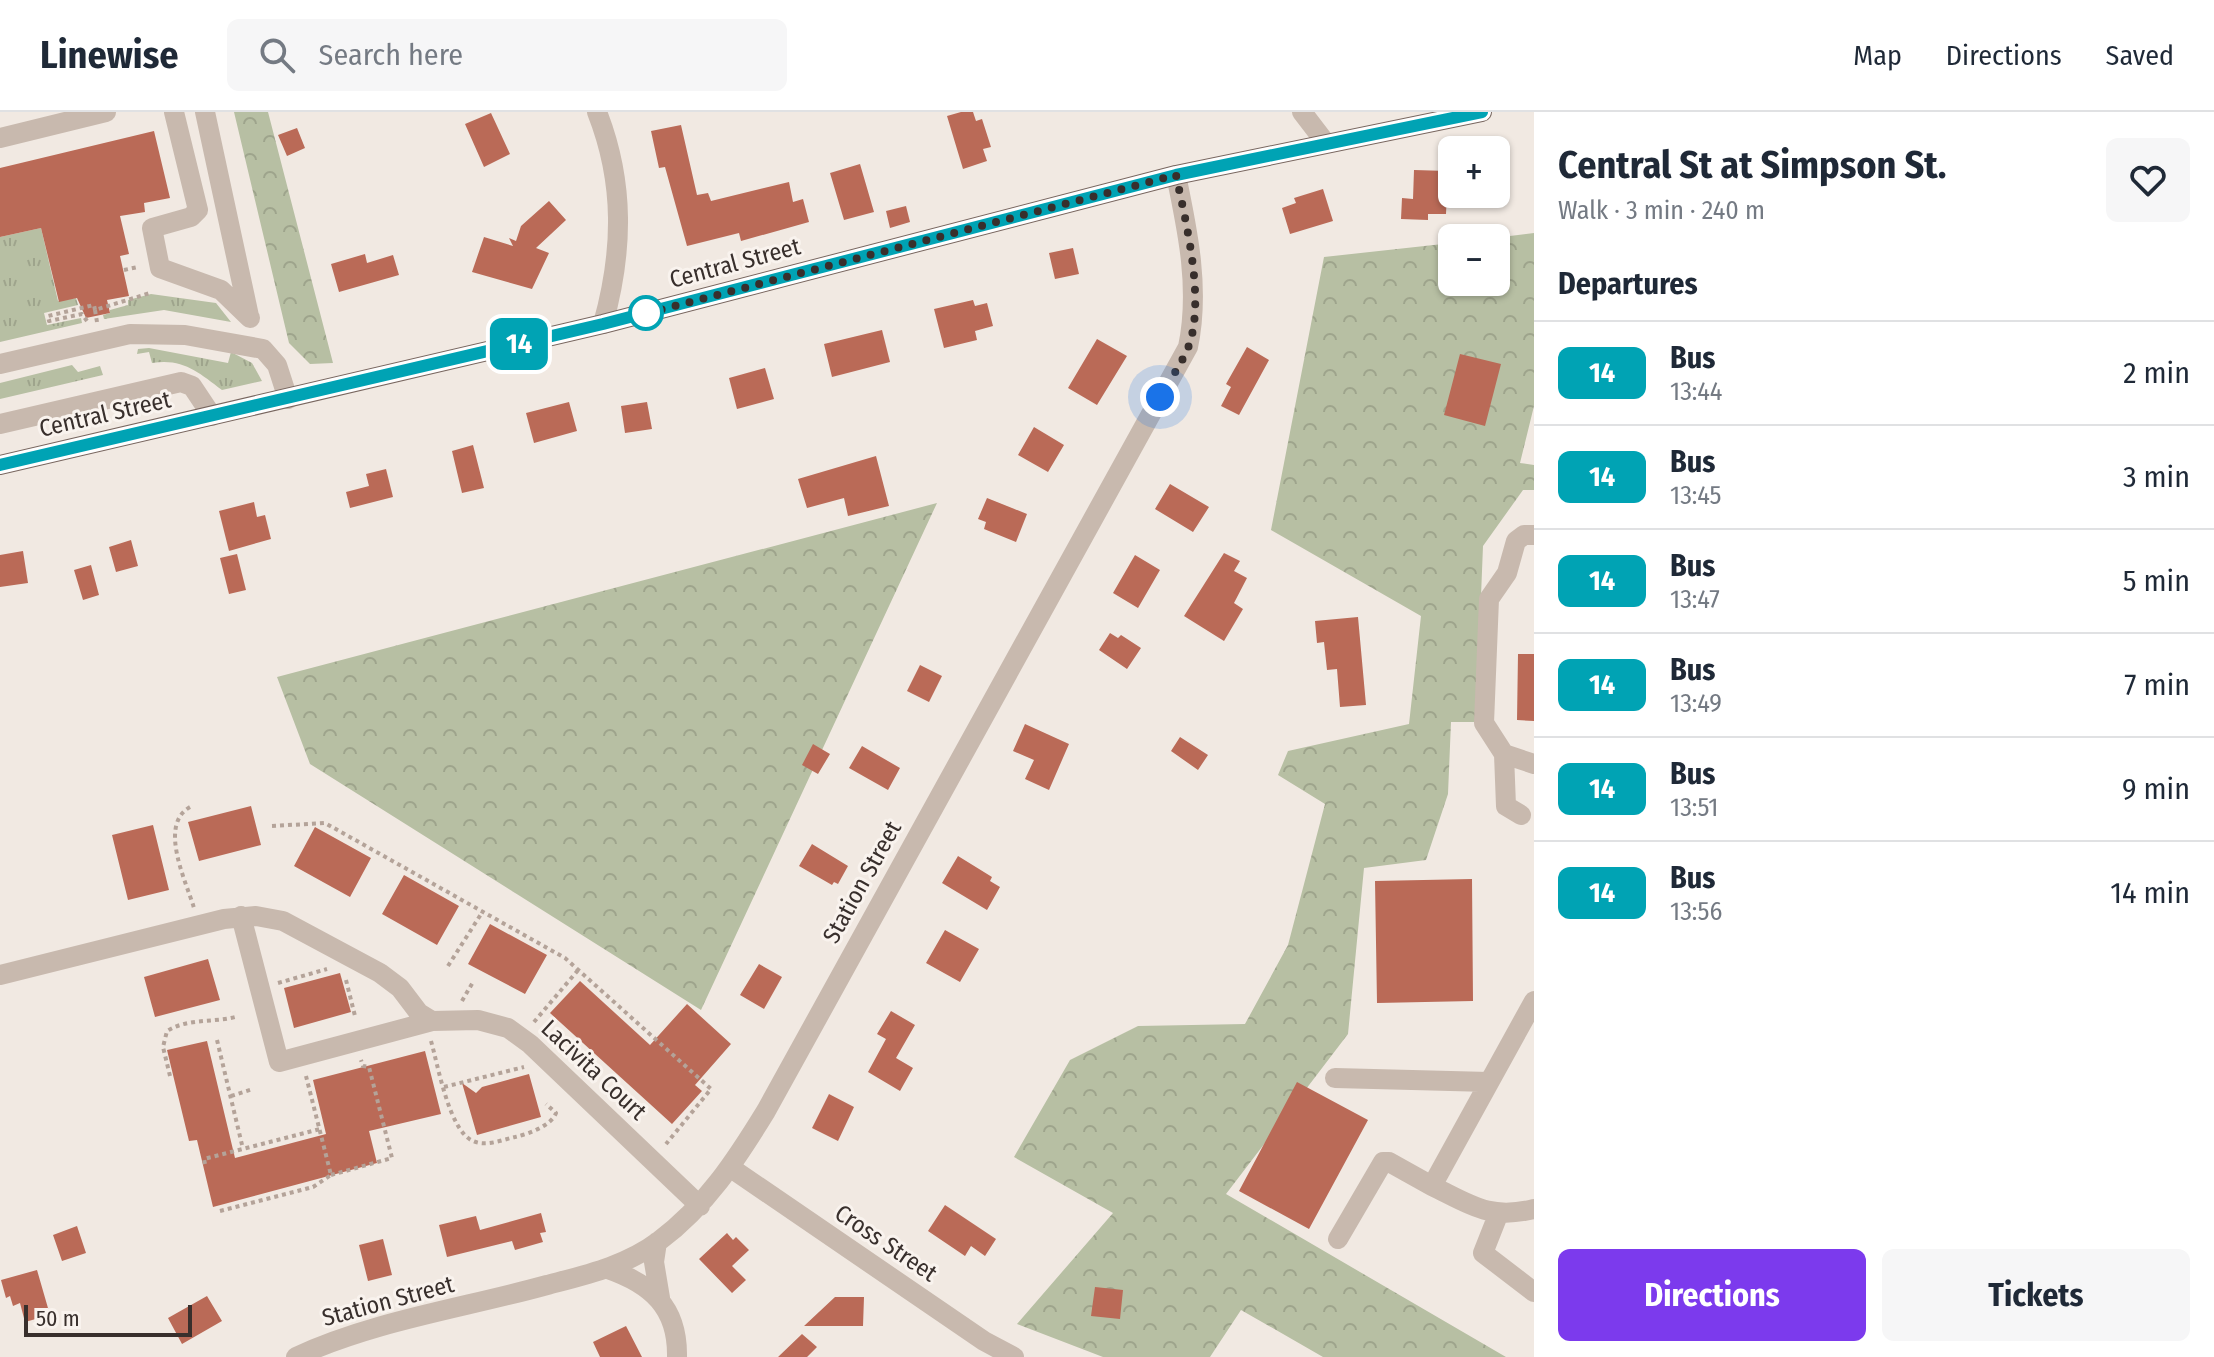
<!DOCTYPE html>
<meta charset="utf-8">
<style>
body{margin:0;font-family:"Fira Sans Condensed",sans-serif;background:#f6f6f7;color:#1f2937;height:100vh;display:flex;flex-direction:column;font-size:30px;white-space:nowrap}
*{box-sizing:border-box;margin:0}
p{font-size:26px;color:#747a83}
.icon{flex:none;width:44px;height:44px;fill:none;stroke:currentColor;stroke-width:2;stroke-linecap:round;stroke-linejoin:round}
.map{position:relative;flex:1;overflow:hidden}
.side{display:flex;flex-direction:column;background:#fff;width:680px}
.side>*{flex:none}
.badge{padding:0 16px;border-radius:12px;font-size:28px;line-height:52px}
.controls{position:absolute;left:1438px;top:24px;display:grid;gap:16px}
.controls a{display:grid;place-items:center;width:72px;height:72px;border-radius:12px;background:#fff;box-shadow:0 2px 6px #0004;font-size:40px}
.scale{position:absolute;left:24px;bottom:20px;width:168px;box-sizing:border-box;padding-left:8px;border:4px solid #382f2c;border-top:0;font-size:22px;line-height:28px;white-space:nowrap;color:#382f2c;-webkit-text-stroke:6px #f9f3ee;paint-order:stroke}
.you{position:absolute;width:40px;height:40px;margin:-20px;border:6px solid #fff;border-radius:50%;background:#1a73e8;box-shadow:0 0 0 12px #1a73e833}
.map>.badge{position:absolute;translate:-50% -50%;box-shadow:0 0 0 4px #fff}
h2{padding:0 24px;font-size:30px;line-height:72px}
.round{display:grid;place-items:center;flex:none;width:84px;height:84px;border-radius:12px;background:#f6f6f7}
.head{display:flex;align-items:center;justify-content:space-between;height:136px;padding:0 24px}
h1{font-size:38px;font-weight:700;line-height:60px}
.primary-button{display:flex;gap:16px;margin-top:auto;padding:16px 24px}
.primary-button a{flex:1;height:92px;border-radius:12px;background:#7c3aed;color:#fff;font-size:32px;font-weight:700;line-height:92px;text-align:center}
.primary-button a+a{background:#f6f6f7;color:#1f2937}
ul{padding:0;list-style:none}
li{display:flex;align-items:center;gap:24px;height:104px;padding:0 24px;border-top:2px solid #e0e1e3}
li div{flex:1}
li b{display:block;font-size:30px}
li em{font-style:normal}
li .badge{min-width:88px;font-weight:700;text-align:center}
header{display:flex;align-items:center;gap:48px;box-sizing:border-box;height:112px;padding:0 40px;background:#fff;border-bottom:2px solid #e0e1e3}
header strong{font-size:38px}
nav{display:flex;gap:44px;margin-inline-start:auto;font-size:28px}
.search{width:560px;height:72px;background:#f6f6f7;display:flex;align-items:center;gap:20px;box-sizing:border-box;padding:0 28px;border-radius:12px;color:#747a83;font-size:30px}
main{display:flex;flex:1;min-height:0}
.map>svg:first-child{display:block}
.grass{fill:url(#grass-tufts)}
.forest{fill:url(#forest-crowns)}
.building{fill:#ba6a57}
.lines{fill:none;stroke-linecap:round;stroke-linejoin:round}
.path{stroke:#b4a399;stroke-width:4;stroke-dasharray:4 4;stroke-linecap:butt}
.minor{stroke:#c8b9ae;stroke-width:20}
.major{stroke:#78665f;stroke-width:20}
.line-casing{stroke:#fff;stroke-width:18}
.line{stroke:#00a3b4;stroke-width:12}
.walk{stroke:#382f2c;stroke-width:8;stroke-dasharray:0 14.4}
.stop-dot{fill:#fff;stroke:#00a3b4;stroke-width:4}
.labels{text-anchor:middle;stroke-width:6;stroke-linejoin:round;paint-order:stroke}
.street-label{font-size:24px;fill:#382f2c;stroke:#f9f3ee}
</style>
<header>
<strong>Linewise</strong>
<div class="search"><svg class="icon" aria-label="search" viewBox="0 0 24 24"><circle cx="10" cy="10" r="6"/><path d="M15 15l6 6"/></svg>Search here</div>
<nav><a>Map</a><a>Directions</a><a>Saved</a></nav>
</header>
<main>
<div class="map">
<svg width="1534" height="1245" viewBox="0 0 1534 1245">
<defs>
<pattern id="grass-tufts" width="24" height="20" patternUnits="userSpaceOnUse" patternTransform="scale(2)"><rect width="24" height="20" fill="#b7bfa3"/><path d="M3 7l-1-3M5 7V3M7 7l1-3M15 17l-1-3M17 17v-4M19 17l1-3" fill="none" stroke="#9ea48c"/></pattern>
<pattern id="forest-crowns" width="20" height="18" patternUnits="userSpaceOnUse" patternTransform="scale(2)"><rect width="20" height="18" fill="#b7bfa3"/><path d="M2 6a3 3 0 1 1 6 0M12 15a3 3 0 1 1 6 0" fill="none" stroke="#9ea48c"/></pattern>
</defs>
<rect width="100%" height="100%" fill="#f1e9e2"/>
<path class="grass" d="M41 116 58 189 76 186 78 193 44 201 47 213 81 206 82 211 0 230V125Z
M151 182 216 191 231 210 164 198 104 207 103 203 110 201V198L128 193V188Z
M149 236 228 251 231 240 252 251 262 269 222 278C198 260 183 246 152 251L149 240 137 242 138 237Z
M72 253 78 260 100 254 103 263 0 287V271Z"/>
<path class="forest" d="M234 0H268L333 251 310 252 289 231Z
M1534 121V294L1520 351 1534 353V378H1523L1483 434 1476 610H1451L1448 682 1426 748 1364 756 1348 922 1226 1082 1506 1245H1323L1241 1198 1210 1245H1103L1017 1212 1113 1101 1014 1045 1070 948 1138 914 1245 912 1288 833 1325 692 1278 663 1288 639 1409 612 1421 504 1271 418 1324 145 1452 131V170H1496L1494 126Z
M937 391 701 898 310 652 277 565Z"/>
<path class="building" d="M961 0H973L976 9 982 7 991 35 983 37 987 49 963 57 947 4Z
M491 1 510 42 484 55 465 12Z
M681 13 697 83 708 81 711 89 789 70 793 90 803 87 809 110 741 129 739 121 687 134 665 55 659 56 651 19Z
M297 16 305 36 287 44 278 23Z
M154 19 170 86 144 91 145 100 120 104 129 142 120 144 129 184 107 188 110 201 86 206 77 186 59 190 41 116 0 125V56Z
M860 52 874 100 844 108 830 61Z
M1414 58 1448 59 1446 102H1428V108L1401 107 1402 86 1413 87Z
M1323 77 1333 109 1290 122 1282 96 1296 91 1294 86Z
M549 89 566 108 536 136 549 141 532 177 472 160 484 125 513 134 509 126 516 129 521 114Z
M906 94 910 110 890 116 886 99Z
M1073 136 1079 162 1055 167 1049 141Z
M365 142 367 151 393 143 399 163 339 180 331 152Z
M973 188 975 194 987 191 993 214 975 219 977 228 944 236 934 197Z
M882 218 890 250 832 265 824 232Z
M1097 227 1127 244 1097 293 1068 276Z
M1247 235 1269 248 1239 303 1221 294 1231 275 1226 272Z
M1460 242 1501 252 1485 314 1444 303Z
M765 256 774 287 737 297 729 266Z
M569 290 577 319 534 331 526 301Z
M647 290 652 317 625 321 621 294Z
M1034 315 1064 333 1048 360 1018 343Z
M473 333 484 376 462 381 452 339Z
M876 344 889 394 848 404 844 386 807 396 798 367Z
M386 357 393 385 350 396 346 380 369 374 366 362Z
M1170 372 1209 395 1193 420 1155 397Z
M987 386 1027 402 1016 430 984 417 986 410 978 407Z
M254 390 257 405 265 403 271 427 229 439 219 399Z
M131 428 138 454 116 460 109 435Z
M23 439 28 471 0 475V443Z
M1224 441 1240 449 1234 459 1247 466 1234 491 1243 497 1224 529 1184 504Z
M237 442 246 478 229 482 220 446Z
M1135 443 1160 458 1138 496 1113 481Z
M91 453 99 483 83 488 74 458Z
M1358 505 1366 593 1340 595 1337 557 1327 558 1324 530 1317 531 1315 509Z
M1110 521 1118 526 1121 523 1141 536 1127 557 1099 538Z
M1518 542H1534V609L1517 608Z
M920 553 942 564 929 590 907 579Z
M1025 612 1069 632 1049 678 1025 667 1034 648 1013 639Z
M1180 625 1208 643 1198 658 1171 639Z
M813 632 830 642 818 662 802 653Z
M862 634 900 656 888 678 849 656Z
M251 694 261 733 199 749 188 710Z
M153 713 169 778 128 788 112 723Z
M315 715 371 746 350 785 294 754Z
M812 732 848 754 838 772 834 770 832 773 799 754Z
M958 744 992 765 990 769 1000 775 987 798 942 771Z
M404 763 459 794 437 833 382 802Z
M1472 767 1473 889 1377 891 1375 769Z
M490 812 547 843 525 882 468 852Z
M945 818 979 837 960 870 926 851Z
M208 847 220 888 155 905 144 865Z
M759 852 782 865 764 897 740 883Z
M340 861 351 900 294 916 284 876Z
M580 869 650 933 687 892 731 932 695 973 702 979 672 1012 550 901Z
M891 899 915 913 896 946 913 956 900 979 868 960 886 927 877 922Z
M207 929 235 1046 326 1022 313 968 425 939 441 1002 369 1019 377 1051 213 1095 197 1028 189 1029 167 938Z
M529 962 541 1005 477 1023 462 971 476 981 482 975Z
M1297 970 1368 1008 1309 1117 1239 1079Z
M829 982 854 995 838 1029 812 1016Z
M945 1093 996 1127 985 1144 971 1134 965 1144 928 1119Z
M541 1101 546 1120 540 1121 543 1130 515 1138 512 1129 447 1145 439 1113 476 1104 480 1118Z
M77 1114 86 1141 62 1149 53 1123Z
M727 1121 733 1128 736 1125 749 1138 732 1154 746 1168 732 1181 699 1147Z
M383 1127 392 1163 368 1169 359 1133Z
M37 1158 50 1203 25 1210 20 1191 13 1194 10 1184 6 1186 1 1168Z
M1095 1175 1123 1178 1120 1207 1091 1204Z
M207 1184 222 1209 182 1232 168 1206Z
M835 1185H864L863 1214H804Z
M626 1214 642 1245H600L593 1230Z
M802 1222 817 1235 807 1245H778Z"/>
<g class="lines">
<path class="path" d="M124 158 138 155
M87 209 82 202 49 209 48 204 94 193 95 198
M97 210 95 198 150 181
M190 695C158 713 186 769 194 796
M272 714 325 711 565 846 711 977 666 1032
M448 854 483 799
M346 868 355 904
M278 871 327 857
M462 889 473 870
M534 910 579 857
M217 928 243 1037
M431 929C438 953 449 1019 473 1029 486 1035 501 1028 515 1025 528 1022 551 1014 556 1001L546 992
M170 964 163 935 167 919C188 906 211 911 235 905
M444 975 524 955
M231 984 253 977
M205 1052 204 1047 320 1017
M331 1063 392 1046 369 955 363 954 361 948
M220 1099 313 1075 331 1063 306 964"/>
<path class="minor" d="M174 0 198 98 191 105 152 116 160 156 221 178 250 206
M205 0 249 204
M597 0C625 71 623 140 603 212
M1302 0 1325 30
M0 26 106 0
M0 252 130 222 185 223 263 237 277 253 288 287
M0 312 181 270 192 274 212 304
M1534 423H1524L1516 429 1507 461 1489 487 1484 611 1504 642 1534 652
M1504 642 1506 694 1521 703
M241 804 279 950 432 909
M0 863 224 807 256 804 283 809 380 861 400 876 419 901 432 909 478 908 508 916 530 932 700 1094
M1534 889 1432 1074C1471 1093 1489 1108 1534 1097
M1335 966 1489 970
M731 1056 984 1229 1014 1245
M1498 1103 1483 1141 1534 1180
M1338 1127 1383 1050H1389L1432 1074
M657 1130 654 1150 660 1186
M608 1157C651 1172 678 1195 677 1245
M296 1245C373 1209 464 1196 547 1173 585 1163 626 1154 659 1129 706 1094 736 1048 766 999L1188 235C1200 178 1188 120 1176 63"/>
<path class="major" d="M0 353 603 212 1176 63 1482 0"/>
</g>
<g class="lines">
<defs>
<path id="line" d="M0 353 603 212 1176 63 1482 0"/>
</defs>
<use href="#line" class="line-casing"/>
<use href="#line" class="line"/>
<path class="walk" d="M646 201 633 205 1176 63C1186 111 1206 190 1188 236 1181 253 1169 269 1160 285"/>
</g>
<circle class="stop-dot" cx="646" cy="201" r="16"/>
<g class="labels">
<g class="street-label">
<text transform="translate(735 151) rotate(-15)" y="8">Central Street</text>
<text transform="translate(105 302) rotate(-13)" y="8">Central Street</text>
<text transform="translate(862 770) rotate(-61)" y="8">Station Street</text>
<text transform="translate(594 958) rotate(43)" y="8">Lacivita Court</text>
<text transform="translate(886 1131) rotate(34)" y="8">Cross Street</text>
<text transform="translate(388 1189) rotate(-15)" y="8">Station Street</text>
</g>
</g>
</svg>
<div class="controls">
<a>+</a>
<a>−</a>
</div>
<div class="scale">50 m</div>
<div class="you" style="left:1160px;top:285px"></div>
<b class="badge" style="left:519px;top:232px;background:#00a3b4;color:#fff">14</b>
</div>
<section class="side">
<div class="head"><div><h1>Central St at Simpson St.</h1><p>Walk · 3 min · 240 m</p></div><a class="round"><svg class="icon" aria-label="heart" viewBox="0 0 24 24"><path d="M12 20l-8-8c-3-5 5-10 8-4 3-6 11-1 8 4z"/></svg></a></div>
<h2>Departures</h2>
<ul>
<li><span class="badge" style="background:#00a3b4;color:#fff">14</span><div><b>Bus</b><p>13:44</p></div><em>2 min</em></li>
<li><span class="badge" style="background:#00a3b4;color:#fff">14</span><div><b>Bus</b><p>13:45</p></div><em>3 min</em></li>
<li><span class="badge" style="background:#00a3b4;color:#fff">14</span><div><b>Bus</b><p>13:47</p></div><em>5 min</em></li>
<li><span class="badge" style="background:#00a3b4;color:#fff">14</span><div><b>Bus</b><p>13:49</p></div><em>7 min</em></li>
<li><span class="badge" style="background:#00a3b4;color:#fff">14</span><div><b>Bus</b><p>13:51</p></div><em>9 min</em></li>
<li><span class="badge" style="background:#00a3b4;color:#fff">14</span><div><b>Bus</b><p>13:56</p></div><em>14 min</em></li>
</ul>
<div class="primary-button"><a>Directions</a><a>Tickets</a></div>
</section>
</main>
